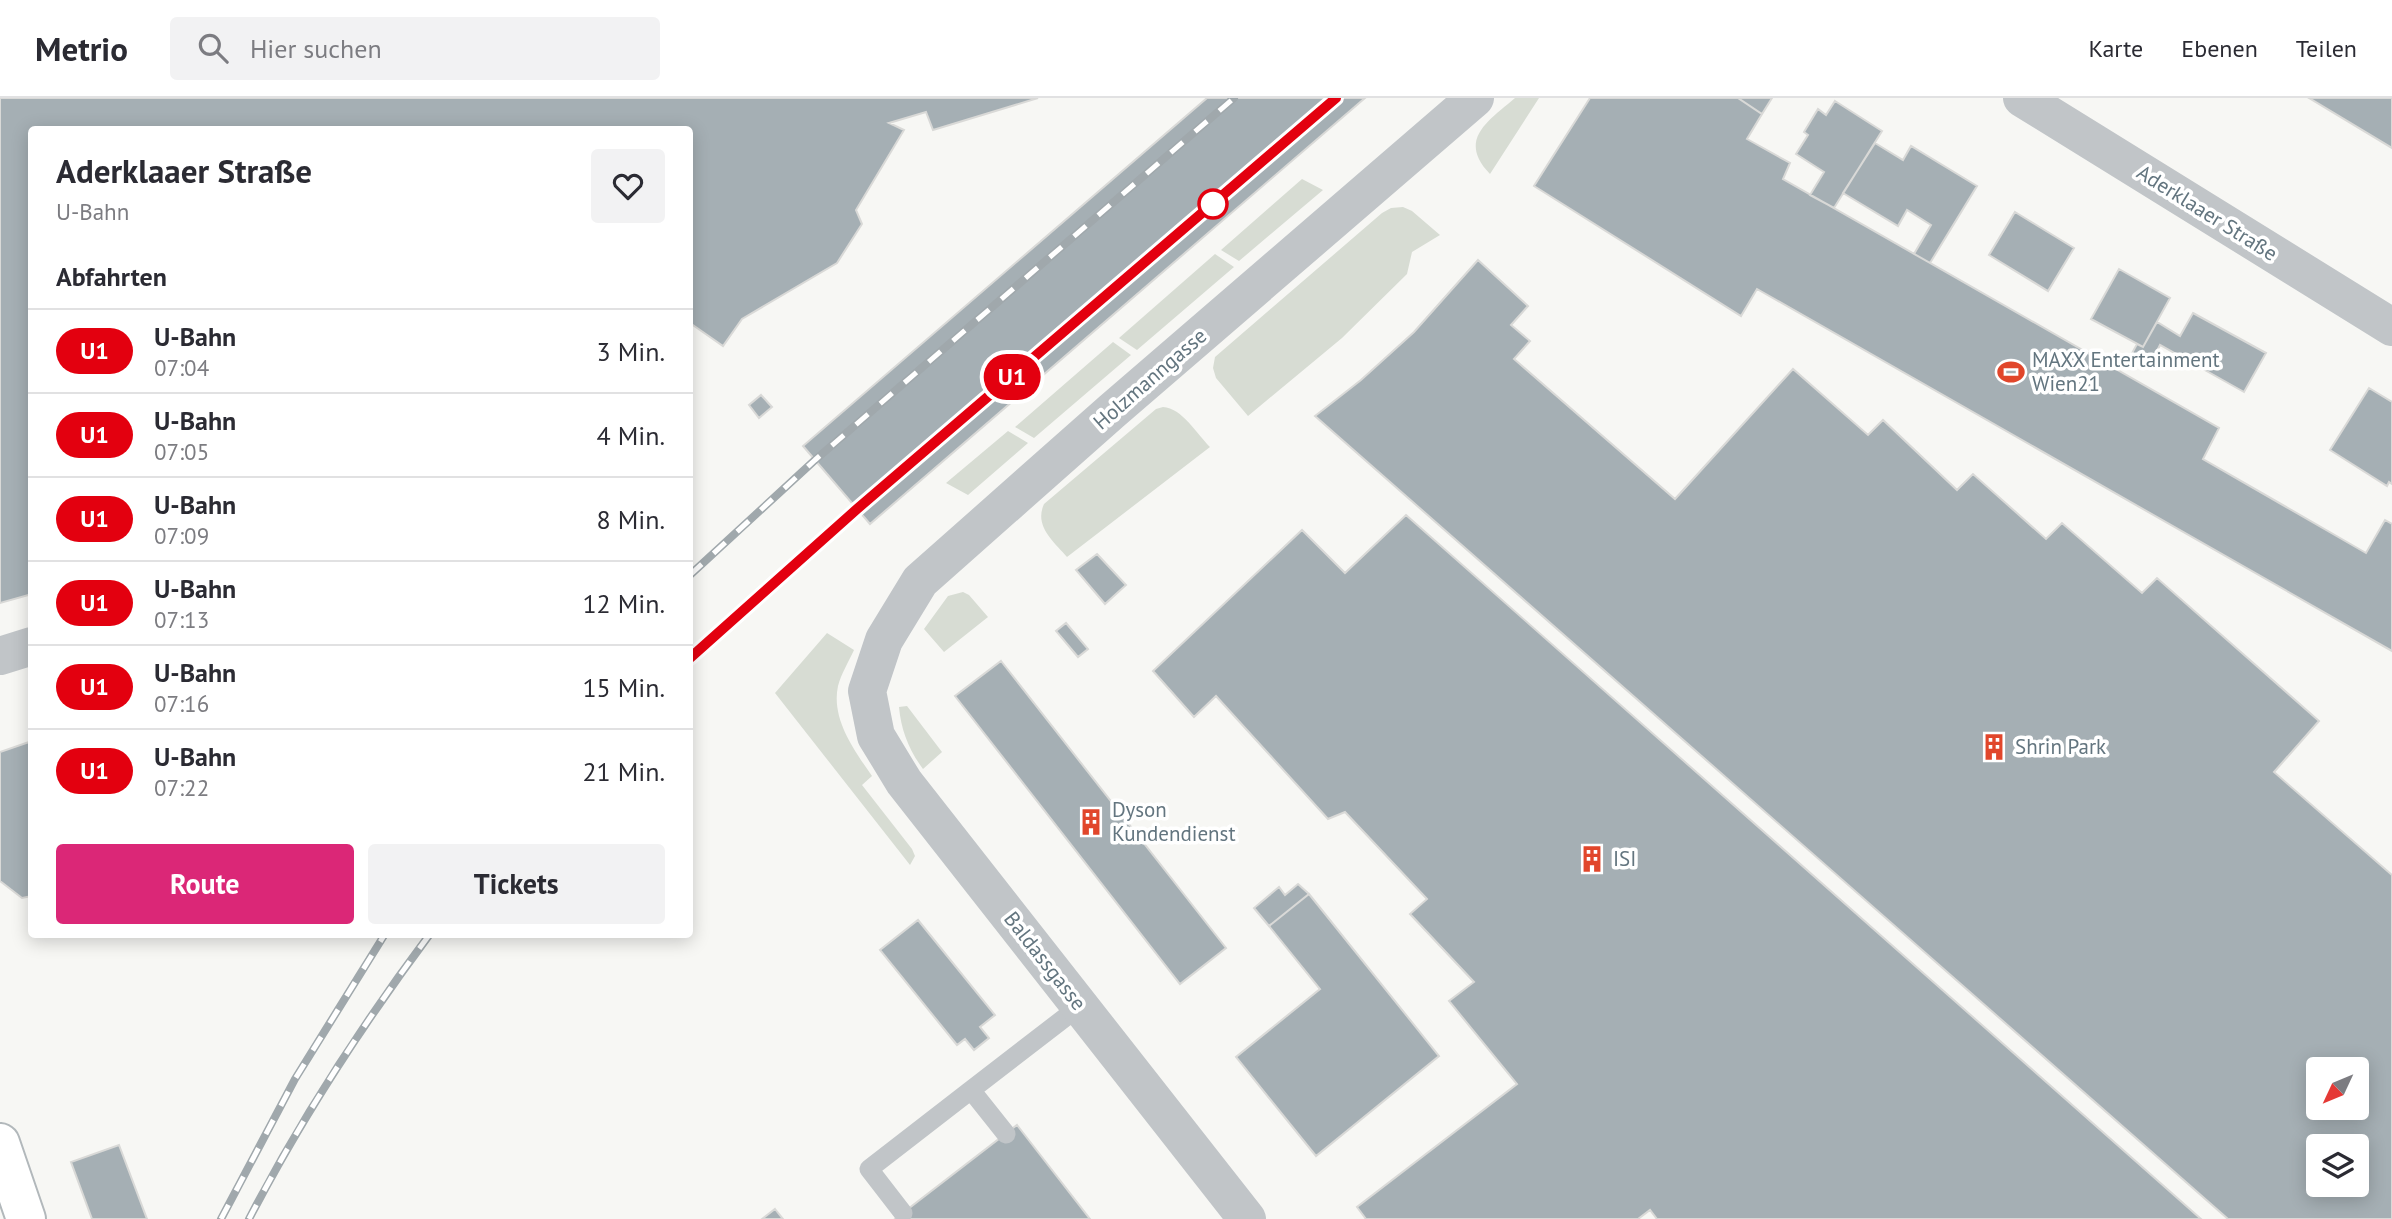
<!DOCTYPE html>
<html lang="de">
<meta charset="utf-8">
<style>
body{margin:0;font-family:"PT Sans",sans-serif;background:#f2f2f3;color:#2b2b33;height:100vh;display:flex;flex-direction:column;font-size:26px;white-space:nowrap}
*{box-sizing:border-box;margin:0}
p{font-size:23px;color:#7c7c81}
.icon{flex:none;width:38px;height:38px;fill:none;stroke:currentColor;stroke-width:2;stroke-linecap:round;stroke-linejoin:round}
.map{position:relative;flex:1;overflow:hidden}
.panel{position:absolute;left:28px;top:28px;width:665px;height:812px;display:flex;flex-direction:column;background:#fff;border-radius:7px;box-shadow:0 4px 18px #0003}
.panel>*{flex:none}
.badge{padding:0 14px;border-radius:23px;font-size:24px;line-height:46px}
.needle{width:46px;rotate:226deg}
.tools{position:absolute;left:2306px;top:959px;display:grid;gap:14px}
.tools a{display:grid;place-items:center;width:63px;height:63px;border-radius:7px;background:#fff;box-shadow:0 4px 18px #0003;font-size:35px}
.map>.badge{position:absolute;translate:-50% -50%;box-shadow:0 0 0 4px #fff}
h2{padding:0 28px;font-size:26px;line-height:63px}
.round{display:grid;place-items:center;flex:none;width:74px;height:74px;border-radius:7px;background:#f2f2f3}
.overview{display:flex;align-items:center;justify-content:space-between;height:119px;padding:0 28px}
h1{font-size:33px;font-weight:700;line-height:52px}
.cta{display:flex;gap:14px;margin-top:auto;padding:14px 28px}
.cta a{flex:1;height:80px;border-radius:7px;background:#db2777;color:#fff;font-size:28px;font-weight:700;line-height:80px;text-align:center}
.cta a+a{background:#f2f2f3;color:#2b2b33}
ul{padding:0;list-style:none}
li{display:flex;align-items:center;gap:21px;height:84px;padding:0 28px;border-top:2px solid #e1e1e2}
li div{flex:1}
li b{display:block;font-size:26px}
li em{font-style:normal}
li .badge{min-width:77px;font-weight:700;text-align:center}
header{display:flex;align-items:center;gap:42px;box-sizing:border-box;height:98px;padding:0 35px;background:#fff;border-bottom:2px solid #e1e1e2}
header strong{font-size:33px}
nav{display:flex;gap:38px;margin-inline-start:auto;font-size:24px}
.search{width:490px;height:63px;background:#f2f2f3;display:flex;align-items:center;gap:18px;box-sizing:border-box;padding:0 24px;border-radius:7px;color:#7c7c81;font-size:26px}
.map>svg:first-child{display:block}
.green{fill:#d7dcd3}
.building{fill:#a5afb4;stroke:#d9d9d7;stroke-width:2;fill-rule:evenodd}
.lines{fill:none;stroke-linecap:round;stroke-linejoin:round}
.primary-casing{stroke:#b2b8bb;stroke-width:42}
.lane{stroke:#c1c5c8;stroke-width:19}
.street{stroke:#c1c5c8;stroke-width:38}
.primary{stroke:#fff;stroke-width:38}
.rail-casing{stroke:#a0a8ac;stroke-width:8}
.rail{stroke:#fff;stroke-width:5;stroke-dasharray:16;stroke-linecap:butt}
.line-casing{stroke:#fff;stroke-width:16}
.line{stroke:#e3000f;stroke-width:10}
.stop-dot{fill:#fff;stroke:#e3000f;stroke-width:3.5}
.labels{text-anchor:middle;stroke-width:7;stroke-linejoin:round;paint-order:stroke}
.street-label{font-size:21px;fill:#63757f;stroke:#fff}
.poi-label{font-size:21px;fill:#63757f;stroke:#fff;text-anchor:start}
</style>
<header>
<strong>Metrio</strong>
<div class="search"><svg class="icon" aria-label="search" viewBox="0 0 24 24"><circle cx="10" cy="10" r="6"/><path d="M15 15l6 6"/></svg>Hier suchen</div>
<nav><a>Karte</a><a>Ebenen</a><a>Teilen</a></nav>
</header>
<div class="map">
<svg width="2392" height="1121" viewBox="0 0 2392 1121">
<rect width="100%" height="100%" fill="#f7f7f4"/>
<path class="green" d="M1515 0H1539L1490 76C1457 42 1488 23 1515 0Z
M1302 81 1323 92 1239 163 1221 152Z
M1403 109 1412 113 1440 137 1412 154 1407 176 1342 240 1248 318 1216 280 1213 270 1215 259 1382 115 1391 110Z
M1215 156 1234 169 1137 252 1119 240Z
M1113 244 1131 257 1034 340 1015 329Z
M1163 309C1182 310 1197 336 1210 349L1067 459C1053 443 1034 428 1044 406L1156 311Z
M1008 333 1028 345 968 397 946 385Z
M963 494 969 497 988 519 944 554 924 531 948 498Z
M827 535 854 552C849 563 841 576 838 588 831 621 854 652 872 678L862 687 912 751 915 758 910 767 775 595Z
M907 608 942 654 923 671C909 652 901 632 899 609Z"/>
<path class="building" d="M0 0H1038L933 32 926 14 889 25 904 32 856 112 862 126 837 165 742 221 723 248 690 225V32H32V496L0 505Z
M1207 0H1365L870 426 803 348Z
M1590 0H1738L1762 16 1747 41 1790 65 1783 81 2219 330 2203 361 2366 455 2385 422 2392 426V553L1757 191 1741 218 1534 88Z
M1738 0H1772L1762 16Z
M2309 0H2392V50Z
M1835 3 1882 33 1834 110 1810 97 1824 74 1796 56 1808 37 1804 34 1818 11 1826 17Z
M1875 45 1903 62 1911 48 1977 88 1930 165 1914 156 1931 127 1907 112 1898 128 1843 95Z
M2015 114 2074 150 2048 193 1989 157Z
M1478 162 1528 208 1511 227 1530 243 1514 261 1675 401 1793 271 1868 337 1883 322 1957 392 1973 376 2046 441 2062 425 2142 495 2157 480 2319 623 2274 674 2392 777V1121H2228L1315 318 1361 282 1414 234ZM2319 971H2357V1010H2319ZM2319 1048H2357V1087H2319Z
M2119 171 2170 200 2143 249 2091 221Z
M2193 215 2266 255 2244 294 2160 247 2150 267 2131 257 2137 246 2143 249 2157 224 2180 238Z
M2369 290 2392 304V386L2389 384 2387 388 2330 352Z
M761 297 772 309 759 320 749 307Z
M1406 417 2201 1121H1657L1650 1112 1638 1121H1366L1357 1109 1517 986 1449 903 1474 884 1410 816 1427 801 1345 714 1328 721 1216 598 1194 619 1153 573 1302 432 1345 475Z
M1097 456 1126 487 1105 506 1076 472Z
M1066 525 1088 551 1078 559 1056 533Z
M1001 563 1226 850 1180 886 955 598Z
M32 643V798L22 800 0 783V654Z
M1298 786 1309 796 1269 828 1254 810 1279 789 1285 797Z
M1309 796 1439 958 1316 1058 1236 959 1320 891 1269 828Z
M918 822 995 917 980 929 989 940 974 952 965 941 957 947 880 852Z
M1017 1027 1090 1121H895Z
M119 1047 147 1121H92L71 1064Z
M775 1111 783 1121H762Z"/>
<g class="lines">
<defs>
<path id="primary" d="M0 1045 26 1121"/>
</defs>
<use href="#primary" class="primary-casing"/>
<path class="lane" d="M1006 1036 971 992 1080 908
M903 1115 869 1071 971 992"/>
<path class="street" d="M2022 0 2392 229
M0 558 32 548
M1247 1121 904 684 876 638 867 593 884 542 920 483 1112 313 1475 0"/>
<use href="#primary" class="primary"/>
<defs>
<path id="rail" d="M690 477 815 362 1234 0
M690 560 857 411 1336 0
M221 1121 295 981 385 836
M249 1121C301 1021 362 927 430 836"/>
</defs>
<use href="#rail" class="rail-casing"/>
<use href="#rail" class="rail"/>
</g>
<g class="lines">
<defs>
<path id="line" d="M690 560 857 411 1336 0"/>
</defs>
<use href="#line" class="line-casing"/>
<use href="#line" class="line"/>
</g>
<defs>
<symbol id="stadium-bare" viewBox="-9 -9 18 18"><path d="M0-5a6.5 5 0 1 0 0 10a6.5 5 0 1 0 0-10ZM-3.5-1.8h7v3.6h-7Z" fill="#e1462b" stroke="#fff" stroke-width="2.5" paint-order="stroke"/></symbol>
<symbol id="building-bare" viewBox="-9 -9 18 18"><path d="M-4-6H4V6H1V3H-1V6H-4ZM-2.5-4.3h1.7v1.8h-1.7ZM.8-4.3h1.7v1.8H.8ZM-2.5-1h1.7V.8h-1.7ZM.8-1h1.7V.8H.8Z" fill="#e1462b" stroke="#fff" stroke-width="2.5" paint-order="stroke"/></symbol>
</defs>
<g fill-rule="evenodd">
<use href="#stadium-bare" x="1992" y="255" width="38" height="38"/>
<use href="#building-bare" x="1975" y="630" width="38" height="38"/>
<use href="#building-bare" x="1072" y="705" width="38" height="38"/>
<use href="#building-bare" x="1573" y="742" width="38" height="38"/>
</g>
<circle class="stop-dot" cx="1213" cy="106" r="14"/>
<g class="labels">
<g class="street-label">
<text transform="translate(2207 115) rotate(32)" y="7">Aderklaaer Straße</text>
<text transform="translate(1150 281) rotate(-41)" y="7">Holzmanngasse</text>
<text transform="translate(1045 863) rotate(52)" y="7">Baldassgasse</text>
</g>
<g class="poi-label">
<text x="2032" y="269">MAXX Entertainment<tspan x="2032" dy="24">Wien21</tspan></text>
<text x="2015" y="656">Shrin Park</text>
<text x="1112" y="719">Dyson<tspan x="1112" dy="24">Kundendienst</tspan></text>
<text x="1613" y="768">ISI</text>
</g>
</g>
</svg>
<div class="tools">
<a><svg class="needle" viewBox="-14 -14 28 28"><path d="M0-13l5 13h-10z" fill="#e53935"/><path d="M0 13l5-13h-10z" fill="#7c7c81"/></svg></a>
<a><svg class="icon" aria-label="layers" viewBox="0 0 24 24"><path d="M12 4l9 5-9 5-9-5zM3 14l9 5 9-5"/></svg></a>
</div>
<b class="badge" style="left:1012px;top:279px;background:#e3000f;color:#fff">U1</b>
<section class="panel">
<div class="overview"><div><h1>Aderklaaer Straße</h1><p>U-Bahn</p></div><a class="round"><svg class="icon" aria-label="heart" viewBox="0 0 24 24"><path d="M12 20l-8-8c-3-5 5-10 8-4 3-6 11-1 8 4z"/></svg></a></div>
<h2>Abfahrten</h2>
<ul>
<li><span class="badge" style="background:#e3000f;color:#fff">U1</span><div><b>U-Bahn</b><p>07:04</p></div><em>3 Min.</em></li>
<li><span class="badge" style="background:#e3000f;color:#fff">U1</span><div><b>U-Bahn</b><p>07:05</p></div><em>4 Min.</em></li>
<li><span class="badge" style="background:#e3000f;color:#fff">U1</span><div><b>U-Bahn</b><p>07:09</p></div><em>8 Min.</em></li>
<li><span class="badge" style="background:#e3000f;color:#fff">U1</span><div><b>U-Bahn</b><p>07:13</p></div><em>12 Min.</em></li>
<li><span class="badge" style="background:#e3000f;color:#fff">U1</span><div><b>U-Bahn</b><p>07:16</p></div><em>15 Min.</em></li>
<li><span class="badge" style="background:#e3000f;color:#fff">U1</span><div><b>U-Bahn</b><p>07:22</p></div><em>21 Min.</em></li>
</ul>
<div class="cta"><a>Route</a><a>Tickets</a></div>
</section>
</div>
